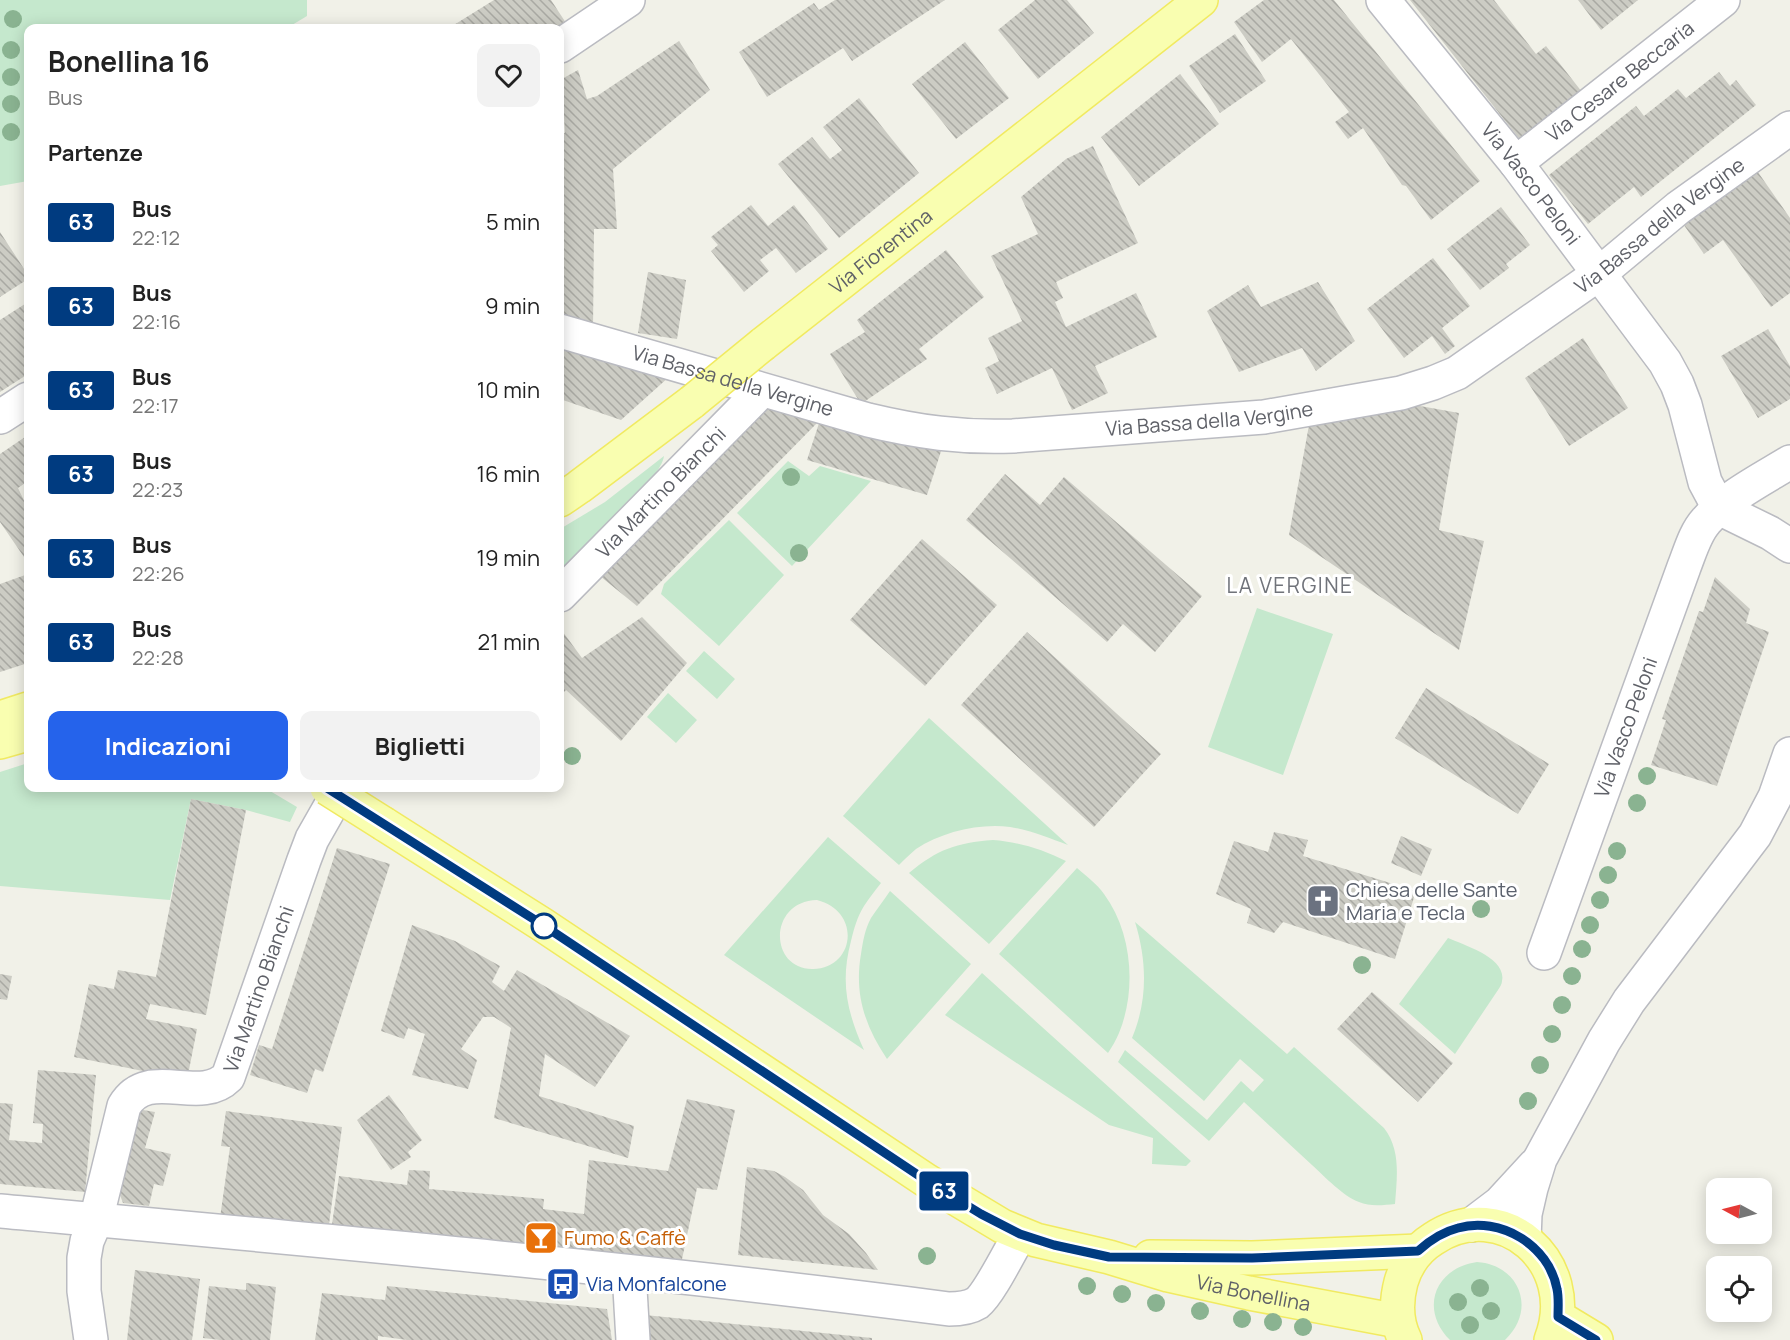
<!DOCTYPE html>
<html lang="it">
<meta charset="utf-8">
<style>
body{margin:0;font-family:Manrope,sans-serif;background:#f2f2f2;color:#222;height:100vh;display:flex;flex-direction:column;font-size:22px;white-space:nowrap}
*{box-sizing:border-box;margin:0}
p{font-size:20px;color:#767676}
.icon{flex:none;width:33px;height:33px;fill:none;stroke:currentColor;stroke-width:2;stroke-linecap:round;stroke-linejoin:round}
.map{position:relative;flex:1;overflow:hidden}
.drawer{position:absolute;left:24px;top:24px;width:540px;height:768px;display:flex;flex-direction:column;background:#fff;border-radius:12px;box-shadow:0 3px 15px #0003}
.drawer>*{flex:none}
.badge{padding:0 12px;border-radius:4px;font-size:21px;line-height:39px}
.needle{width:39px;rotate:277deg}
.tools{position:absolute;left:1706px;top:1178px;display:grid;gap:12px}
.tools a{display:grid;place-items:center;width:66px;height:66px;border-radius:12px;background:#fff;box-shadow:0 3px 15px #0003;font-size:30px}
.map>.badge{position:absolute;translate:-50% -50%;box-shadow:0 0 0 3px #fff}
h2{padding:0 24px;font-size:22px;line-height:54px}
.round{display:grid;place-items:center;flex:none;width:63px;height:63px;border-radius:12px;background:#f2f2f2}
.overview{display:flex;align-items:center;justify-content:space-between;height:102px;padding:0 24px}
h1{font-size:28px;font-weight:700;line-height:45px}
.primary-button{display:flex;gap:12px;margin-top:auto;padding:12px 24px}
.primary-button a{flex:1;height:69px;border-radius:12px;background:#2563eb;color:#fff;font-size:24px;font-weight:700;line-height:69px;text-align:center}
.primary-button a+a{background:#f2f2f2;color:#222}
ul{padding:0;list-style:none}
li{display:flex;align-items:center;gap:18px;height:84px;padding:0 24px}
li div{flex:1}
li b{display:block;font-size:22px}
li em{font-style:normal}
li .badge{min-width:66px;font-weight:700;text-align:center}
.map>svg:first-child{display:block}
.green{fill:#c5e8cd;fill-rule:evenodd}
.building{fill:url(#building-back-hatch)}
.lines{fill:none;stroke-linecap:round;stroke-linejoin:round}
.minor-casing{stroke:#babbc1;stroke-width:36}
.major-casing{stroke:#f1ea61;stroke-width:36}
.minor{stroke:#fff;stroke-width:33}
.major{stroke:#f9feb0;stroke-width:33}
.major-bridge-casing{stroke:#f1ea61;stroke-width:36;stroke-linecap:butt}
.major-bridge{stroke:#f9feb0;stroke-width:33}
.tree{fill:#8ab391}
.line-casing{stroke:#fff;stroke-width:14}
.line{stroke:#003b80;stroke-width:9}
.stop-dot{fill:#fff;stroke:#003b80;stroke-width:3}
.labels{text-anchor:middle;stroke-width:6;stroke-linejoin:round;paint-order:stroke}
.street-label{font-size:20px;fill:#5f6168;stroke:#fff}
.worship-label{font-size:20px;fill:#5b616d;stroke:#fff;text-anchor:start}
.food-label{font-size:20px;fill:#c56008;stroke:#fff;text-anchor:start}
.transit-label{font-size:20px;fill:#164399;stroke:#fff;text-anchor:start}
.neighbourhood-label{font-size:21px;letter-spacing:1.5px;fill:#70737a;stroke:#fff}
</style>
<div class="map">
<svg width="1790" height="1340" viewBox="0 0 1790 1340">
<defs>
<pattern id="building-back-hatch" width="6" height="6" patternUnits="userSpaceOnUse" patternTransform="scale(1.5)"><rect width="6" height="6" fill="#ccccc4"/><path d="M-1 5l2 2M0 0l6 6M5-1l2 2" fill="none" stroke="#a9a9a3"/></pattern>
</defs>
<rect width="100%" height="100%" fill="#f1f1e8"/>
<path class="green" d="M0 0H307V16L287 28H28V181L0 186Z
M664 456C661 481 581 550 560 570V529L605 502Z
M788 461 809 476 820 466 871 481 792 566 737 513Z
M729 520 784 575 719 646 661 594 664 584Z
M1257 608 1333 634 1283 775 1208 747Z
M704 651 735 679 717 699 686 671Z
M668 693 697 720 676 743 647 717Z
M929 718 1068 845C1049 838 1030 830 1010 827 979 823 942 832 916 849 910 854 904 860 899 865L843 816Z
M28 763V788H265L297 807 290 822 246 810 191 799 170 900 0 886V772Z
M828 837 881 883C875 891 869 898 864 906 857 917 854 929 851 941 840 982 847 1012 864 1050L724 955ZM817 900C863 912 854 970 812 969 768 968 769 901 817 900Z
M993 840C1019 842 1042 849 1066 861L989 944 909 873C938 849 956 843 993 840Z
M1077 868C1086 876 1097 884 1104 894 1132 932 1137 989 1119 1033 1116 1040 1112 1047 1108 1053L999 954Z
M890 891 971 964 887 1059C865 1026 854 994 861 954 863 941 865 929 871 918 877 909 884 900 890 891Z
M1135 922 1287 1054 1294 1047 1384 1128C1401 1150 1397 1177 1395 1204 1384 1205 1370 1207 1359 1202 1343 1196 1325 1177 1312 1165 1289 1144 1267 1123 1244 1102L1209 1141 1118 1062 1125 1050 1207 1120 1241 1081 1253 1092 1264 1080 1240 1059 1204 1101 1132 1038C1148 1000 1147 961 1135 922Z
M1448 938C1464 945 1507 958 1502 981 1502 984 1500 987 1498 990L1455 1054 1399 1004Z
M982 973 1191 1161 1186 1166 1152 1164 1153 1138 1109 1125 945 1015Z
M1477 1262C1520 1265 1537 1310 1505 1340H1450C1419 1309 1435 1268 1477 1262Z"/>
<path class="building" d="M494 0H551L566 23 558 28H449Z
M835 0H945L852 61 843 48 767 97 739 52 814 3 819 10Z
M1035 0H1067L1094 33 1038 79 998 30Z
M1264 0H1334L1480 181 1431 220 1406 186 1402 185 1363 128 1348 139 1335 122 1349 112 1291 39 1262 62 1234 22Z
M1410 0H1494L1536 54 1546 46 1582 92 1521 141Z
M1578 0H1638L1601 30Z
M1235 34 1266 81 1220 113 1189 66Z
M679 41 710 90 613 169 617 229H594L593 329 560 317V132L565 133 564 116 560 117V80L578 70 587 99 597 96Z
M965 42 1009 98 956 139 912 84Z
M1719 72 1730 86 1736 80 1756 105 1641 197 1634 187 1588 224 1549 175 1636 106 1644 116 1678 89 1686 98Z
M1180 74 1219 124 1139 186 1101 137Z
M859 98 919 173 839 238 778 164 812 137 830 159 842 150 823 127Z
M1093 146 1138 243 1056 282 1063 298 1055 302 1066 327 1136 293 1157 337 1095 366 1108 393 1072 410 1052 368 997 394 985 368 999 361 988 338 1022 321 991 256 1038 234 1021 197 1066 159Z
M1753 165 1790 218V293L1771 307 1723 240 1704 254 1679 218Z
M751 205 768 226 794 205 828 249 796 273 776 248 760 260 769 271 744 292 711 251 718 245 711 237Z
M1501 207 1530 245 1506 264 1509 268 1480 290 1447 249Z
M0 232 28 275V279L0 297Z
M946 250 984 297 919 349 927 359 861 404 830 354 865 332 857 320Z
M1433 258 1470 306 1442 328 1455 346 1445 354 1432 336 1404 358 1367 309Z
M648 272 686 280 677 339 638 333Z
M1318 282 1355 341 1316 371 1302 348 1239 372 1207 311 1248 285 1261 307Z
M28 302V374L0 392V320Z
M1768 329 1790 366V399L1758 418 1721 356Z
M1583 338 1628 408 1569 446 1525 378Z
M565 343 670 376 621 420 560 399V359Z
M1409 404 1459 413 1439 530 1484 541 1459 650 1289 535 1309 425Z
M772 406 817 423 637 606 595 572 745 415Z
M821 417 943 445 927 495 807 460Z
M28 435V481L18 488 28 509V555L24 557 0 522V454Z
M1005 474 1040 505 1064 477 1202 596 1155 652 1123 624 1107 642 966 520Z
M922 539 997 605 925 686 850 620Z
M28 574V663L0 672V584Z
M1715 577 1750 609 1746 623 1769 632 1717 786 1651 765 1666 720 1662 719 1699 611 1703 612Z
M642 617 687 663 621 741 566 690 560 696V628L582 658Z
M1027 632 1161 754 1094 827 961 705Z
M1426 688 1549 764 1518 814 1395 738Z
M191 799 246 810 206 1015 150 1004 146 1019 197 1029 187 1080 74 1057 89 984 114 989 118 970 156 977Z
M1274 832 1308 840 1303 856 1416 891 1395 959 1283 922 1274 933 1247 923 1251 909 1216 894 1234 841 1268 852Z
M1401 836 1432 849 1421 876 1391 863Z
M337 848 390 864 323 1072 315 1069 307 1093 250 1075 259 1045 272 1049Z
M412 925 455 941 500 966 492 982 504 991 517 970 630 1036 595 1087 545 1054 539 1096 634 1126 628 1158 494 1118 511 1028 494 1017H483L461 1049 477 1060 468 1089 412 1075 425 1034 408 1028 404 1039 381 1031Z
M0 974 12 976 7 1000 0 999Z
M1372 992 1453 1063 1418 1102 1337 1029Z
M38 1070 96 1075 85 1192 0 1184V1103L13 1104 9 1140 42 1143 43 1124 33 1123Z
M389 1095 422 1140 408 1152 411 1157 391 1170 357 1120Z
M687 1099 735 1110 717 1190 697 1188 681 1264 331 1231 339 1176 407 1185 409 1170 430 1171 429 1189 544 1199 543 1209 584 1214 589 1160 668 1171Z
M137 1109 155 1112 145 1148 171 1154 163 1186 154 1184 149 1206 123 1203 117 1187Z
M226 1111 342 1127 328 1232 220 1218 230 1147 221 1146Z
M747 1167 774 1171 785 1177 803 1190 823 1215 849 1234 866 1253 878 1270 738 1255Z
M135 1270 200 1279 192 1340H127Z
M246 1283 276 1287 270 1340H220L203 1338 209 1286 246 1290Z
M387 1286 607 1309 612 1340H407L378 1336V1340H315L322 1293 385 1300Z
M645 1315 872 1338V1340H643Z"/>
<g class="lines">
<defs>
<g id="minor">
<path id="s1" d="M1383 0 1516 163 1665 362 1677 384 1685 405 1705 482 1719 508 1770 533 1790 546"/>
<path d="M560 46 628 0"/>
<path id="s2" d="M1516 163 1723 0"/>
<path id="s3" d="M560 331 868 420C918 432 962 438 1013 436L1264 417 1401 393 1433 383 1457 373 1600 273 1678 208 1790 128"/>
<path d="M0 417 28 399"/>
<path id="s4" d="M560 595 761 391"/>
<path id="s5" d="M1544 953 1684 567C1690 552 1695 533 1706 521 1725 498 1764 478 1790 462"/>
<path d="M0 1211C317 1240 634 1268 949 1309 959 1309 969 1308 977 1303 989 1294 1011 1249 1020 1234"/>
<path d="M1471 1225 1500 1203 1535 1165"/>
<path d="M1524 1239 1525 1214 1531 1188 1540 1159 1604 1041 1629 1001 1755 835 1775 797 1790 754"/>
<path d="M629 1272 633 1340"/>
<path id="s6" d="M91 1340 84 1291V1258L87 1241 96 1220 124 1106C148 1065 199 1106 228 1077L304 860 312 839 341 788"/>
</g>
<g id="major">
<path id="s7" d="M763 344 1201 0"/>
<path d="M560 500 579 487 692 402"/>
<path d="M0 718 28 709"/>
<path d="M0 742 28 734"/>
<path id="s8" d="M384 824 543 925 927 1181 1002 1226 1036 1240 1109 1257 1168 1275 1249 1293 1398 1321"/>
<path d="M1150 1257 1252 1258 1418 1251"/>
<path d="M1558 1317 1596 1340"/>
<path d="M1405 1340C1396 1322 1396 1301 1401 1282 1406 1265 1417 1249 1433 1239 1502 1193 1581 1263 1551 1340"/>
</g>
</defs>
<use href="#minor" class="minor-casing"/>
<use href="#major" class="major-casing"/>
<use href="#minor" class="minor"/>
<use href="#major" class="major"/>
<defs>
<path id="major-bridge" d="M692 402 763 344
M327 788 384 824"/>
</defs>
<use href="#major-bridge" class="major-bridge-casing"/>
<use href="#major-bridge" class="major-bridge"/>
</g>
<g class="tree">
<circle cx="13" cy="19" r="9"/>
<circle cx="11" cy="50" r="9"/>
<circle cx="11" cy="77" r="9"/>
<circle cx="11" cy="104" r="9"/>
<circle cx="11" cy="132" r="9"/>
<circle cx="791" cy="477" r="9"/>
<circle cx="799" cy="553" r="9"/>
<circle cx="572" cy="756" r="9"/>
<circle cx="1647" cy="776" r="9"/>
<circle cx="1637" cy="803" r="9"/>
<circle cx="1617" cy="851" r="9"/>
<circle cx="1608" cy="875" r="9"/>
<circle cx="1600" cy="900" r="9"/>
<circle cx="1481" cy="909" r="9"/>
<circle cx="1590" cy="925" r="9"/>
<circle cx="1582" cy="949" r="9"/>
<circle cx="1362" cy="965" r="9"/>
<circle cx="1572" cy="976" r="9"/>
<circle cx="1562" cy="1005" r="9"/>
<circle cx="1552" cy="1034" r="9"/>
<circle cx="1540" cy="1065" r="9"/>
<circle cx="1528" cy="1101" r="9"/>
<circle cx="927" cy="1256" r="9"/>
<circle cx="1087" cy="1286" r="9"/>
<circle cx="1480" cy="1288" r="9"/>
<circle cx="1122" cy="1294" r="9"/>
<circle cx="1458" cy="1302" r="9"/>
<circle cx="1156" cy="1303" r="9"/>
<circle cx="1200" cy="1311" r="9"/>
<circle cx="1491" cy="1311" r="9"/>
<circle cx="1242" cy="1319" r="9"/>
<circle cx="1273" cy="1322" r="9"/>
<circle cx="1470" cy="1325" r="9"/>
<circle cx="1303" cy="1327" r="9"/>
</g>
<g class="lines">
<defs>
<path id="line" d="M327 788 543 925 927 1181 981 1214 1020 1234 1054 1245 1109 1257 1252 1258 1418 1251C1430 1240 1442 1232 1458 1228 1500 1216 1549 1245 1557 1289 1559 1298 1558 1308 1558 1317L1596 1340"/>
</defs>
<use href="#line" class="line-casing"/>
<use href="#line" class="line"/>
</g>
<defs>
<symbol id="church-square" viewBox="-11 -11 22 22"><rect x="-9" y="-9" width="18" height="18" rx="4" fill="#6b7280" stroke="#fff"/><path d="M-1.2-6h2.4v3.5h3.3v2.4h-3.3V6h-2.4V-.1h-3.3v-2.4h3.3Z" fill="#fff"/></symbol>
<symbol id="bar-square" viewBox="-11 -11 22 22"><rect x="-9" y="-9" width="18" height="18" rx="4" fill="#e8710a" stroke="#fff"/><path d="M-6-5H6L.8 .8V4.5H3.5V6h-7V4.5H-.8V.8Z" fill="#fff"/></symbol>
<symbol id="bus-square" viewBox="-11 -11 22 22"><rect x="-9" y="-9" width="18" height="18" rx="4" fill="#1a4fb4" stroke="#fff"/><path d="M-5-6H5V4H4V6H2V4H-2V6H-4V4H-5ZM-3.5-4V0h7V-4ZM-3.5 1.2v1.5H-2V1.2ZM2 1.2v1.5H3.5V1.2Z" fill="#fff"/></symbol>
</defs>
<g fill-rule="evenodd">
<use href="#church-square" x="1304" y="882" width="38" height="38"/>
<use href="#bar-square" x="522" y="1219" width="38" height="38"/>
<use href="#bus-square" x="544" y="1265" width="38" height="38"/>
</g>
<circle class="stop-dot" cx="544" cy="926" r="12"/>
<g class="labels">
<g class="street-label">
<text dy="7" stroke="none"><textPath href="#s2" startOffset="132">Via Cesare Beccaria</textPath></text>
<text dy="7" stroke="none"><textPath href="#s1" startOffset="236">Via Vasco Peloni</textPath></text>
<text dy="7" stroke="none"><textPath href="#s3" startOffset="1168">Via Bassa della Vergine</textPath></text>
<text dy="7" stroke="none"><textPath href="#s7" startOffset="150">Via Fiorentina</textPath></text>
<text dy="7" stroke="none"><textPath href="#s3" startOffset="180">Via Bassa della Vergine</textPath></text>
<text dy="7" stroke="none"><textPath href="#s3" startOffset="664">Via Bassa della Vergine</textPath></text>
<text dy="7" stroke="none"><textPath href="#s4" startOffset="144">Via Martino Bianchi</textPath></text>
<text dy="7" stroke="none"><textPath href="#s5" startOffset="240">Via Vasco Peloni</textPath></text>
<text dy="7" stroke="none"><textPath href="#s6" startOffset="447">Via Martino Bianchi</textPath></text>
<text dy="7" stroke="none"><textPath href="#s8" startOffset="998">Via Bonellina</textPath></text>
</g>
<g class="worship-label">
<text x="1346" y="897">Chiesa delle Sante<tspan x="1346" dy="23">Maria e Tecla</tspan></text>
</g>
<g class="food-label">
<text x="564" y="1245">Fumo &amp; Caffè</text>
</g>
<g class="transit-label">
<text x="586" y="1291">Via Monfalcone</text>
</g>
<g class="neighbourhood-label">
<text x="1290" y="593">LA VERGINE</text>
</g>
</g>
</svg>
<div class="tools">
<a><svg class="needle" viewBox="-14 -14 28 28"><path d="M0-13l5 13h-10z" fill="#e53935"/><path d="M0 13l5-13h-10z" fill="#767676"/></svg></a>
<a><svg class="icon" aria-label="locate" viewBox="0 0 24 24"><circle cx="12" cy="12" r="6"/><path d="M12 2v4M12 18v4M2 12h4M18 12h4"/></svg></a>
</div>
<b class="badge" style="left:944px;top:1191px;background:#003b80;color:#fff">63</b>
<section class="drawer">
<div class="overview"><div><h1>Bonellina 16</h1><p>Bus</p></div><a class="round"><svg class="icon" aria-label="heart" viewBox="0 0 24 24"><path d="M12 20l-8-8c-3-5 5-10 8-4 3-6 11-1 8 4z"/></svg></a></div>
<h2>Partenze</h2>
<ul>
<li><span class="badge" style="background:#003b80;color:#fff">63</span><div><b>Bus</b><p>22:12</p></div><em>5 min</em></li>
<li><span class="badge" style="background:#003b80;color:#fff">63</span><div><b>Bus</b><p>22:16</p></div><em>9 min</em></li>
<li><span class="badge" style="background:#003b80;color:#fff">63</span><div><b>Bus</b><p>22:17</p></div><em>10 min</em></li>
<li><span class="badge" style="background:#003b80;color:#fff">63</span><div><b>Bus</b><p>22:23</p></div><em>16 min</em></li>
<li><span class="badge" style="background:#003b80;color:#fff">63</span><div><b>Bus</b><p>22:26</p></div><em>19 min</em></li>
<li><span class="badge" style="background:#003b80;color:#fff">63</span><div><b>Bus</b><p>22:28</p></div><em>21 min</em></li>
</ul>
<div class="primary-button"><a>Indicazioni</a><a>Biglietti</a></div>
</section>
</div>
